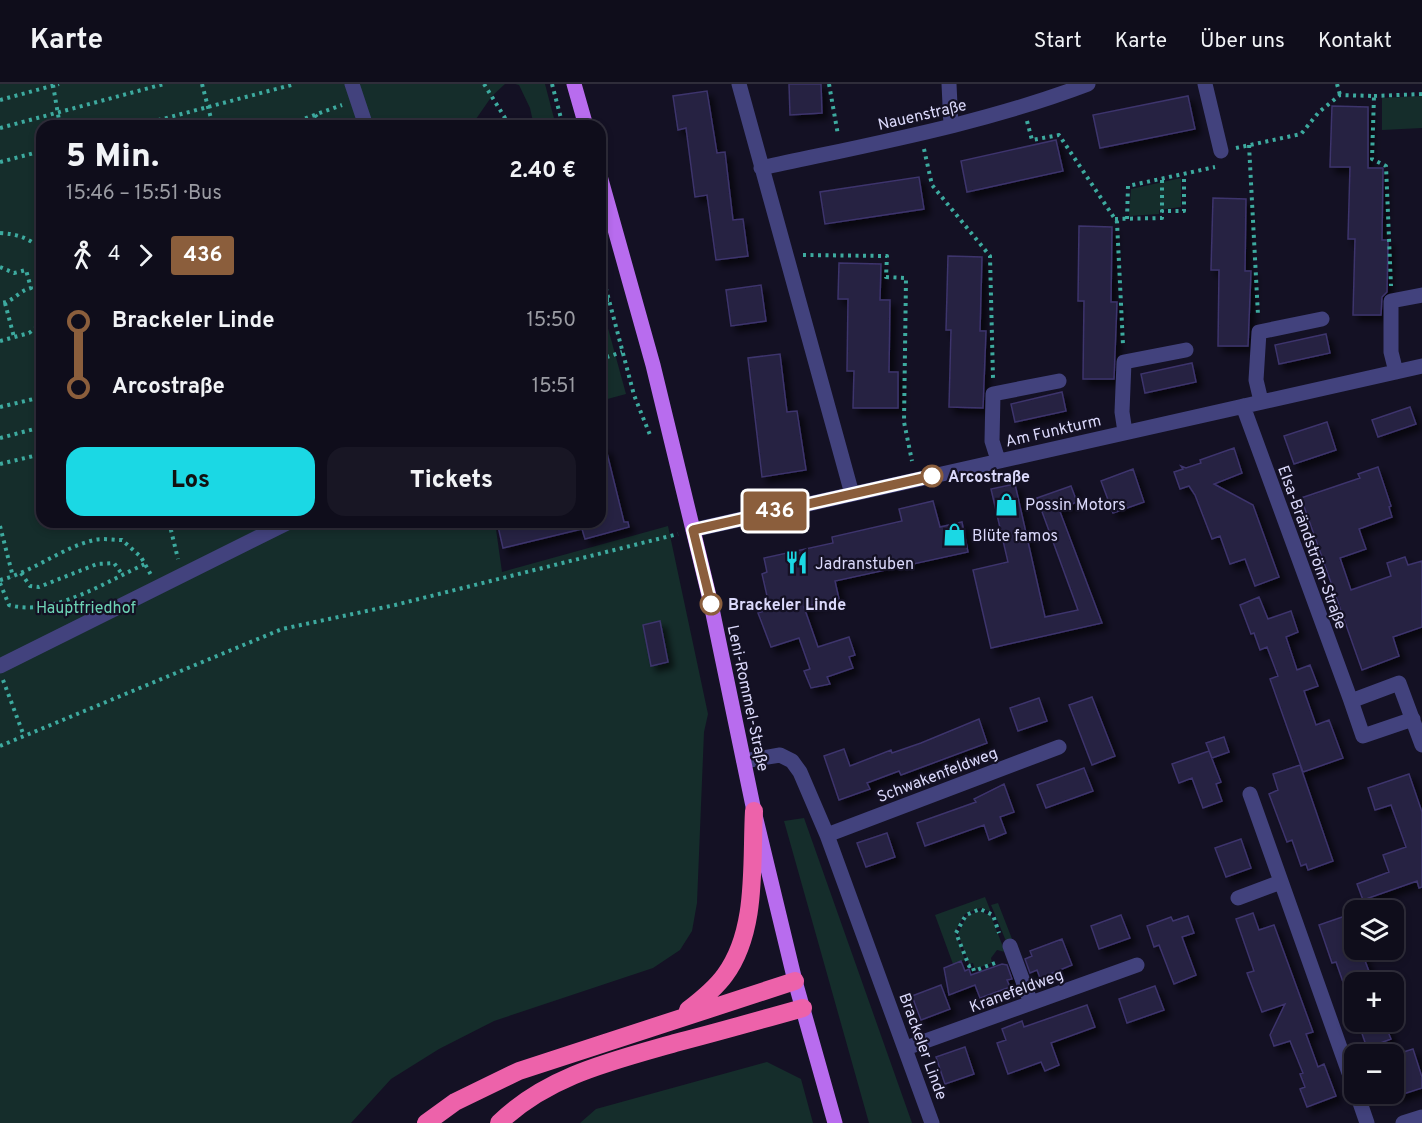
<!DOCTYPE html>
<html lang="de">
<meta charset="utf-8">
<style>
body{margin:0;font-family:Overpass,sans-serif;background:#181624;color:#f1f3f6;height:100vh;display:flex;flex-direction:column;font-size:22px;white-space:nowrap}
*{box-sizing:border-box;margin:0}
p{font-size:20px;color:#9b9ca3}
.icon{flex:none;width:33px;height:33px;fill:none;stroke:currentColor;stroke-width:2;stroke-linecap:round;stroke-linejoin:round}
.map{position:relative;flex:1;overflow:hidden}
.panel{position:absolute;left:36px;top:36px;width:570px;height:408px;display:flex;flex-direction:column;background:#0f0d1b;border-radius:18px;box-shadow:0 3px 9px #0003,0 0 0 2px #2f2d3a}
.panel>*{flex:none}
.badge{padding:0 12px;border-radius:4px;font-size:21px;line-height:39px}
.controls{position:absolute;left:1344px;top:816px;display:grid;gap:12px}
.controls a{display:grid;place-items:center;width:60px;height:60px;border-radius:12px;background:#0f0d1b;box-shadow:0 3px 9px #0003,0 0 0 2px #2f2d3a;font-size:30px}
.map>.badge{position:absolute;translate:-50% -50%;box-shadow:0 0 0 3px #fff}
.legs{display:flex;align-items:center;gap:9px;height:66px;padding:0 30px;font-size:20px}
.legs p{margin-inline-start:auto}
.overview{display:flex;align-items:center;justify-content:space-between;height:102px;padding:0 30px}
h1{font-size:33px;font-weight:800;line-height:45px}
.action{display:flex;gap:12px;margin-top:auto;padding:12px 30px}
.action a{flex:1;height:69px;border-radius:18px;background:#1bd8e4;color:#111;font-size:24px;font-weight:800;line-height:69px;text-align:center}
.action a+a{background:#181624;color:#f1f3f6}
ul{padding:0 30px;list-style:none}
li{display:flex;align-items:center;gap:21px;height:66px;font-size:22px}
li i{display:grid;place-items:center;width:9px;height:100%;margin:0 8px;background:currentColor}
li i::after{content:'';width:15px;height:15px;margin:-8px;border:4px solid;border-radius:50%;background:#0f0d1b}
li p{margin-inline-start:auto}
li:first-child i{background:linear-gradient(#0000 50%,currentColor 0)}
li:last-child i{background:linear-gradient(currentColor 50%,#0000 0)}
header{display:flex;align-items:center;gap:36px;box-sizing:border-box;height:84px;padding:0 30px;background:#0f0d1b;border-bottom:2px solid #2f2d3a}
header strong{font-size:28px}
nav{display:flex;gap:33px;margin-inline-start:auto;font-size:21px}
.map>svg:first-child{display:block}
.green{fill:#152d2b}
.building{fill:#252042;stroke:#3d346c;stroke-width:1.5;filter:url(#shadow)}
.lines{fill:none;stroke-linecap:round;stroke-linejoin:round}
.path{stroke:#3daa9f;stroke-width:4;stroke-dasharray:3 4.5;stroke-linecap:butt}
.minor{stroke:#42427d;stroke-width:15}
.major{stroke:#b86cee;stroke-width:15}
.highway{stroke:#ed62aa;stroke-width:18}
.line-1-casing{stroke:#fff;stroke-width:14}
.line-1{stroke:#8b5e3c;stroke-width:9}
.stop-1-dot{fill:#fff;stroke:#8b5e3c;stroke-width:3}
.labels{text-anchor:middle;stroke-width:4.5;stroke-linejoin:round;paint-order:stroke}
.street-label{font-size:16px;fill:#dbd9fb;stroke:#141124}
.stop-label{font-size:16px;font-weight:bold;fill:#dbd9fb;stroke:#141124;text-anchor:start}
.poi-label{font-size:16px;fill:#dbd9fb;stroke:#141124;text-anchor:start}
.park-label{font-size:16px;fill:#6dd3b5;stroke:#141124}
</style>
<header>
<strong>Karte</strong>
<nav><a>Start</a><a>Karte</a><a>Über uns</a><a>Kontakt</a></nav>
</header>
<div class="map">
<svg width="1422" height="1039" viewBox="0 0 1422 1039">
<defs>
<filter id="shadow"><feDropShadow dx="5.5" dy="5.5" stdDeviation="3" flood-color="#0009"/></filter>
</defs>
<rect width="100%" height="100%" fill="#141124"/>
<path class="green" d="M0 0H505L492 12 476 35 478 42H42V438H495L502 488 668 442 708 630 704 648 697 819 692 847 680 866 653 884 494 937 439 965 391 995 351 1039H0Z
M515 0H545L556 42H534L530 24 519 1Z
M1422 12V44L1382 46V14Z
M1181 94V123L1159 126V130L1129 132 1131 105Z
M600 215 626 310 600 317Z
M804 734 912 1039H869L784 737Z
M985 813 991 828 981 824 965 830 955 848 965 876 953 880 935 831Z
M998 819 1014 860 1008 862 991 821Z
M980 827 991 832 1005 868 997 866 991 874 992 879 975 885 973 879 969 880 958 850 967 831Z
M767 978 801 995 813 1039H580L596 1025Z"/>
<path class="building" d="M789 0H821L822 29 790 31Z
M707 7 717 69 725 68 733 136 743 135 748 172 716 176 707 111 695 113 686 44 678 46 673 12Z
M1188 12 1195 45 1100 64 1093 31Z
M1332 22 1368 23V84H1383L1382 156H1388L1387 208 1382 213 1381 231H1353L1355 155H1348L1350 83H1330Z
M1056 56 1063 87 967 108 961 77Z
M919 93 924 125 825 140 820 108Z
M1213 114 1246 115 1245 187H1251L1248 262H1218L1219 186H1211Z
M1079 142 1112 143 1111 218H1117L1114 295H1083L1084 217H1078Z
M948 172 982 173 980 247H986L983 324 949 323 951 246H946Z
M839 179 881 180 880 216H890L889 288H898V324H853L854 287H847L848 215H838Z
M761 201 766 237 731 242 726 206Z
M1326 250 1330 269 1279 280 1275 261Z
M780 270 787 328 797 327 806 386 762 393 748 274Z
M1192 279 1196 298 1145 309 1141 290Z
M1062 308 1066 327 1015 338 1011 320Z
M1410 323 1416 340 1378 353 1372 336Z
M1327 338 1336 366 1294 380 1284 352Z
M1234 364 1242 389 1214 400 1253 421 1279 493 1255 502 1245 475 1230 480 1220 452 1212 455 1195 411 1189 402 1180 405 1174 388 1183 385 1181 382 1186 384 1201 379 1200 376Z
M600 365H606L624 438H628L629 443 585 455 582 445 503 464 497 438H600Z
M1378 383 1391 422 1389 423 1392 433 1359 445 1366 465 1340 474 1351 506 1391 492 1387 479 1405 473 1408 481 1422 477V543L1393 553 1399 572 1362 586 1301 414 1360 394 1358 390Z
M1133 385 1144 418 1113 429 1101 397Z
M1015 400 1045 533 1078 526 1037 414 1071 402 1077 418 1059 425 1102 539 991 564 973 486 1008 478 991 405Z
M933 417 940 443 962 438 968 468 835 497 839 515 804 523 818 563 849 553 855 571 849 573 853 584 827 593 830 600 811 604 804 587 810 585 799 554 771 563 758 529 770 525 762 490 767 488 764 474 833 459 832 453 902 437 899 425Z
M1259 513 1268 535 1291 527 1298 548 1286 553 1297 586 1310 581 1318 602 1304 607 1316 641 1329 636 1343 674 1303 688 1270 595 1278 592 1267 563 1260 566 1254 549 1251 550 1240 521Z
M660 537 668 578 651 582 643 541Z
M1092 613 1115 672 1092 681 1069 621Z
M1039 614 1047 637 1018 647 1010 624Z
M979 635 987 659 901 691 899 687 867 699 870 705 839 716 824 672 844 665 850 682 891 666 892 669 921 659Z
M1224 653 1229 668 1212 674 1206 659Z
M1209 667 1221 698 1216 700 1222 717 1203 724 1192 694 1179 699 1172 680Z
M1300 681 1333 777 1308 786 1306 780 1301 782 1292 756 1287 758 1269 710 1278 706 1273 690Z
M1084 684 1093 707 1046 724 1037 701Z
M1409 690 1422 728V803L1419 804 1417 797 1363 816 1357 800 1389 788 1383 771 1406 763 1391 721 1375 726 1368 704Z
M1004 700 1014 728 1000 733 1006 749 989 756 984 741 925 762 917 739 976 718 974 715Z
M887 749 895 773 866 783 857 759Z
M1241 755 1251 784 1226 793 1215 764Z
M1253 829 1259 846 1274 841 1313 948 1306 950 1318 983 1324 980 1336 1012 1307 1023 1300 1005 1305 1003 1300 990 1303 989 1290 957 1274 962 1270 951 1285 920 1262 928 1247 889 1254 887 1236 835Z
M1351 830 1354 839V866H1361L1373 898H1343L1336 878 1332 879 1319 841Z
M1121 831 1130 854 1099 865 1091 842Z
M1188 832 1194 849 1182 853 1196 891 1174 900 1159 861 1154 863 1147 842 1171 833 1173 837Z
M1062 855 1072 881 1040 894 1037 886 1030 889 1025 875 1032 872 1030 867Z
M961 877 965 887 969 885 971 891 1002 880 1007 881 1012 895 1007 896 1010 903 980 914 975 901 949 911 944 884Z
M941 901 950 925 921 936 912 912Z
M1155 902 1164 926 1127 939 1119 915Z
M1087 921 1095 943 1051 959 1059 981 1045 987 1041 978 1008 990 997 959 1006 956 1002 945 1022 937 1024 943Z
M1358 938H1384L1391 955 1367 964Z
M965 963 974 990 945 1000 936 973Z
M1413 965 1422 993V1004L1394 1013V971Z"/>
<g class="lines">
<path class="path" d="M202 0 213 42
M484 0 510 42
M552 0 563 42
M829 0 838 51
M1337 0 1340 11
M53 1 60 42
M1374 12 1422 10
M0 16 59 0
M315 31 324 42
M1027 37 1032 56 1059 51 1117 138 1123 261
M136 42 295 0
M284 42 342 21
M0 44 164 0
M1249 61 1258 231
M1236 64 1301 50 1319 28 1340 11 1374 12 1372 75 1386 82 1391 202
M924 65 932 101 990 172 993 294
M0 78 42 67
M1162 96V127
M1115 135 1162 134V127H1184V91
M1127 135 1128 102 1215 83
M0 149C18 150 28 154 42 165
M803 171 887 172 886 193 906 194 904 338 912 377
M600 182 634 311 650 351
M0 183 14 189 26 186 31 204C18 207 14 218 0 219
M600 216H609
M5 219 14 253
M0 257 29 249 42 239
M600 271 604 274 622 268
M0 323 42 313
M0 354 42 343
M0 380 42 370
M169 438 178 475
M0 442 13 493
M21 489 30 502 39 503 97 480 114 479 122 490
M0 496C33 488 61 464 94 456 103 454 113 456 122 456L141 473 151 491
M0 499 9 521C53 533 105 498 145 480
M3 596 24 652
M0 662 282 545 395 521 678 450
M995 879 974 887 972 881 969 882 956 849 966 831 980 825 993 831 999 849"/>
<path class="minor" d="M352 0 366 42
M739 0 852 410
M949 0 951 42
M1205 0 1221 67
M761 84C871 60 983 40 1088 0
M1396 288 1391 268V217L1422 211
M1261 317 1256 296 1259 248 1322 235
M1243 322 1351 617 1399 599 1422 661
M1125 348 1122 328 1124 278 1186 266
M998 376 992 357 993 310 1059 297
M693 446 1422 282
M0 582 289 438
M1351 617 1363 652 1413 635
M744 677 780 671 792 677 800 688 827 751 932 1039
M1250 710 1354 1003
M827 751 1059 663
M1238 814 1281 798
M1010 862 1031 919
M906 964 1137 881
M1357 1010 1367 1039
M1403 1039 1422 1033"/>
<path class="major" d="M574 0 586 42
M600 92 653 281 711 520 754 727 795 897 835 1039"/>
<path class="highway" d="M688 926C701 916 715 905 725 891 758 846 751 779 754 727
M426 1039 455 1018 519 987 795 897
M499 1039C547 992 612 977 675 959 718 948 760 936 803 924"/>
</g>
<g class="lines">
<defs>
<path id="line-1" d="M711 520 693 446 932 392"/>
</defs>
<use href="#line-1" class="line-1-casing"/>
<use href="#line-1" class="line-1"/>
</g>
<defs>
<symbol id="shop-bare" viewBox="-9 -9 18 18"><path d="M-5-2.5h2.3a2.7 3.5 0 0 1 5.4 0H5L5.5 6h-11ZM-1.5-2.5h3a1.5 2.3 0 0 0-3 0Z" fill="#1bd8e4" stroke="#141124" stroke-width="2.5" paint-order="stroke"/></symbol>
<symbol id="restaurant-bare" viewBox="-9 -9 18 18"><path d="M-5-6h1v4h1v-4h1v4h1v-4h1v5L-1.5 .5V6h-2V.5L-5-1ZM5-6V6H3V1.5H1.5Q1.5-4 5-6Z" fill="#1bd8e4" stroke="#141124" stroke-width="2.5" paint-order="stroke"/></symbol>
</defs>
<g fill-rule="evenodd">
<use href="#shop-bare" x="990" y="404" width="33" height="33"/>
<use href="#shop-bare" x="938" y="434" width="33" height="33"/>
<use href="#restaurant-bare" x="780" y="462" width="33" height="33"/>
</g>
<g class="stop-1-dot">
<circle cx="932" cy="392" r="10"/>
<circle cx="711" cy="520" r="10"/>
</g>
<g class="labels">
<g class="street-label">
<text transform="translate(922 30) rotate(-13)" y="6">Nauenstraße</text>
<text transform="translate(1053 346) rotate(-13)" y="6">Am Funkturm</text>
<text transform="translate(1313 463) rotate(70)" y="6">Elsa-Brändström-Straße</text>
<text transform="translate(749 614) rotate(78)" y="6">Leni-Rommel-Straße</text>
<text transform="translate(937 690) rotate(-21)" y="6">Schwakenfeldweg</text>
<text transform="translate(1016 906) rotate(-20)" y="6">Kranefeldweg</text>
<text transform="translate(924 962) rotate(70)" y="6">Brackeler Linde</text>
</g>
<g class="stop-label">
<text x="948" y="398">Arcostraße</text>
<text x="728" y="526">Brackeler Linde</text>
</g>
<g class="poi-label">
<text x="1025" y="426">Possin Motors</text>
<text x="972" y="457">Blüte famos</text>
<text x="815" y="485">Jadranstuben</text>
</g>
<g class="park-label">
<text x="86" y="529">Hauptfriedhof</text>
</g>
</g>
</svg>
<div class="controls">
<a><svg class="icon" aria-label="layers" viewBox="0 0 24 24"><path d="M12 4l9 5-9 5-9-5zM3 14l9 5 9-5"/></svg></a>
<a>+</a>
<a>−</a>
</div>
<b class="badge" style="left:775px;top:427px;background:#8b5e3c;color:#fff">436</b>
<section class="panel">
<div class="overview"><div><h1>5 Min.</h1><p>15:46 – 15:51 · Bus</p></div><b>2.40 €</b></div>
<div class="legs"><svg class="icon" aria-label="walk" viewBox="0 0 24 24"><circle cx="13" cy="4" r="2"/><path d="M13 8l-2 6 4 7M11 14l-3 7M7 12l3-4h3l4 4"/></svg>4<svg class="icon" aria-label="forward" viewBox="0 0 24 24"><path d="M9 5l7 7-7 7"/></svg><b class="badge" style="background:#8b5e3c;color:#fff">436</b></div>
<ul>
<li><i style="color:#8b5e3c"></i><b>Brackeler Linde</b><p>15:50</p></li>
<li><i style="color:#8b5e3c"></i><b>Arcostraße</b><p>15:51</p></li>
</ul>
<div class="action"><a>Los</a><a>Tickets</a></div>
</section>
</div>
